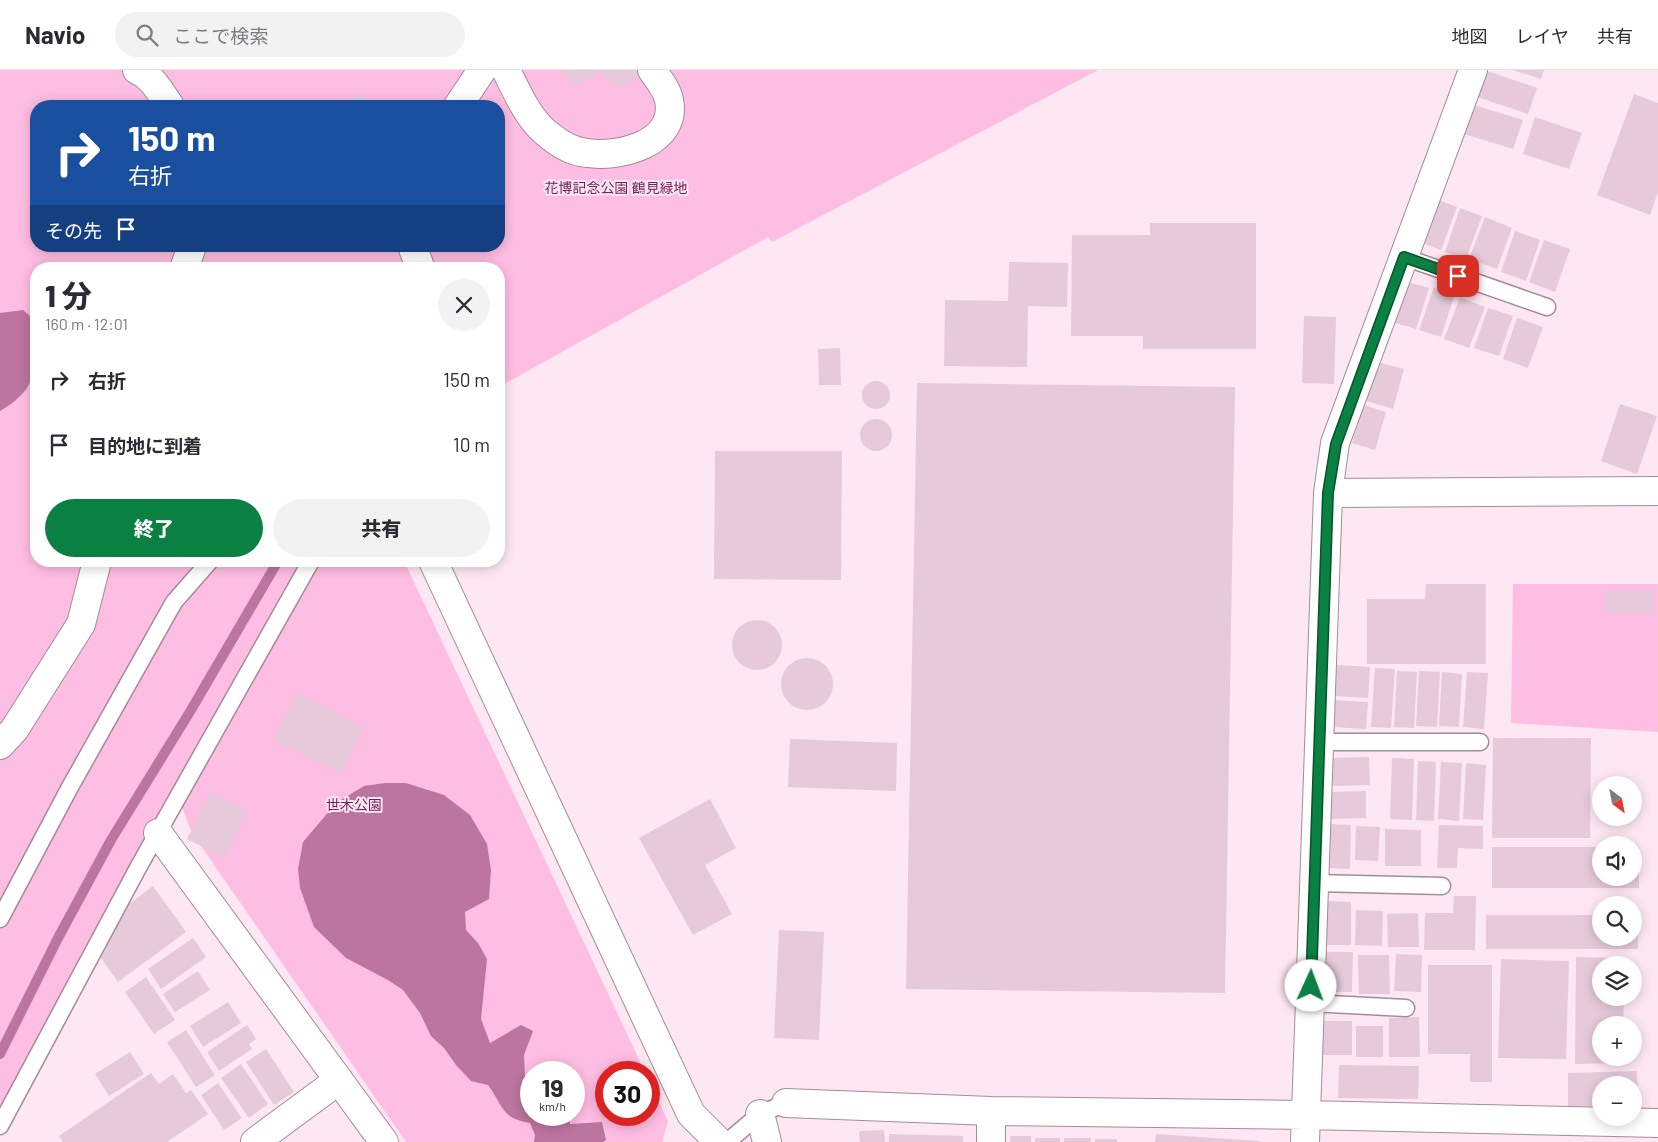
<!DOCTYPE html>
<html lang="ja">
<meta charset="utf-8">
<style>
:root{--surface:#fff;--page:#f2f2f3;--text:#2b2b33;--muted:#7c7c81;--line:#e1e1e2;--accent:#0b8043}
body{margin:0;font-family:Barlow,"Noto Sans JP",sans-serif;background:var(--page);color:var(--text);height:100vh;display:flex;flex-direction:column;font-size:19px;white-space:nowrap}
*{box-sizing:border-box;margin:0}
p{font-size:16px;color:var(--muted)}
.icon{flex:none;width:28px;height:28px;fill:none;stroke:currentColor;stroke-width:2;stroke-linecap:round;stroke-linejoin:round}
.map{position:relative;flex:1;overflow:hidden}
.details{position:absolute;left:30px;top:192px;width:475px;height:305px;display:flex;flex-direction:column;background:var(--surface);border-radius:20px;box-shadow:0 2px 12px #0003}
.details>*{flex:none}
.guide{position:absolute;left:30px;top:30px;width:475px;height:152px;border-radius:20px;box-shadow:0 2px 12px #0003;background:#1a4fa0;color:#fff;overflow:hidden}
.needle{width:32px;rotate:148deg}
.buttons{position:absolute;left:1592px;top:706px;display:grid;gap:10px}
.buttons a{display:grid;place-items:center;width:50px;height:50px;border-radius:50%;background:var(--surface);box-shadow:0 2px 12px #0003;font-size:25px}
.speed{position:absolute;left:520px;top:991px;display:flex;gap:10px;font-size:25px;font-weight:700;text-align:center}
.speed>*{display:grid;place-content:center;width:65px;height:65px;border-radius:50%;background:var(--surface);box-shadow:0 2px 12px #0003;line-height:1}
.speed small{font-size:12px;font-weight:400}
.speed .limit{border:8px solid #d22;background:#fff;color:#111}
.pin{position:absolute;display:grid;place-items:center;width:42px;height:42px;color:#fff;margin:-21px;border-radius:10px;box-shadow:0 2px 8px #0006}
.me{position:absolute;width:55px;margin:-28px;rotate:2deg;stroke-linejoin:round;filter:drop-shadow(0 0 4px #0008)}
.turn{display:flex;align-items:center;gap:18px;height:105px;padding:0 15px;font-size:22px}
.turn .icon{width:65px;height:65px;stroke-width:2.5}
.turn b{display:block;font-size:35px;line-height:42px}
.then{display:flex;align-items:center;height:48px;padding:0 15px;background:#0003;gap:10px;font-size:19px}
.round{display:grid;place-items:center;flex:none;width:52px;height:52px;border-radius:26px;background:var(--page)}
.head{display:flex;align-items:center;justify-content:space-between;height:85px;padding:0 15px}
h1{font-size:30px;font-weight:800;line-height:38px}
.action{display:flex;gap:10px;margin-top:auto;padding:10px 15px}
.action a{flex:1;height:58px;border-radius:30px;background:var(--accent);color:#fff;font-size:20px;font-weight:800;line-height:58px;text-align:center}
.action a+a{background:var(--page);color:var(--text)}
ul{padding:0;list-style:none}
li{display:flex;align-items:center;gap:15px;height:65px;padding:0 15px}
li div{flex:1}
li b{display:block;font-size:19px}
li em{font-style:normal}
header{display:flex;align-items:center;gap:30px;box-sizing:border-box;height:70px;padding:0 25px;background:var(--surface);border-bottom:1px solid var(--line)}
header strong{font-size:24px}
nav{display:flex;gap:28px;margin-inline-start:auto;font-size:18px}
.search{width:350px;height:45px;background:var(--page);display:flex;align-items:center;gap:12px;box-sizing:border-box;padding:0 18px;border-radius:28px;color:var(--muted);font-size:19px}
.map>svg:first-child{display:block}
.green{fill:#febde2;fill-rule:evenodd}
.water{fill:#bc759f}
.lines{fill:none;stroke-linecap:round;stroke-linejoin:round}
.stream{stroke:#bc759f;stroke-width:10}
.building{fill:#e6cad9}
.lane-casing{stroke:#a48b98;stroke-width:19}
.street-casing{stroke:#a48b98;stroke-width:30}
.lane{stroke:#fff;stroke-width:16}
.street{stroke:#fff;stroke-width:28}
.route-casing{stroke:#07532c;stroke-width:12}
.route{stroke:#0b8043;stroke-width:9}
.labels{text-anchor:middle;stroke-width:4;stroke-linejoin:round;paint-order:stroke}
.park-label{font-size:14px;fill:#731e56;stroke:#fde7f3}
</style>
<header>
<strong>Navio</strong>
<div class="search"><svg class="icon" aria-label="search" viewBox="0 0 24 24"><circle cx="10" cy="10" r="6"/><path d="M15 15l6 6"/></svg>ここで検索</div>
<nav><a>地図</a><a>レイヤ</a><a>共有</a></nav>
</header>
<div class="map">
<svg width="1658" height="1072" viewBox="0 0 1658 1072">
<rect width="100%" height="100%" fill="#fde7f3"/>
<path class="green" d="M0,0H1098L772,172L768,167L499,317V199H36V491H306L0,1041ZM36,36H499V176H36Z
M319,491H404L645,1002H606V1045H649V1011L668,1051L662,1072H406L192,763L182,737L255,603ZM531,1002H574V1045H531Z
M1513,514H1658V662L1511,653Z"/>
<path class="water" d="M23,240L36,251C36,293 42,317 0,341V243Z
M385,713H406L444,725L470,745L487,774L491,800L489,829L465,842L466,860L478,873L487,889L481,949L490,973L521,955L533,961L524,985L525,1006L531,1010V1045H570V1054L602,1052L606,1070L603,1072H534L535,1065L530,1053C501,1048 504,1037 488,1015L471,1011L456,995L444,978L431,966L420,943L403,920L388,910L346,888L314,857L300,818L298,799L303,772L336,733L364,716Z"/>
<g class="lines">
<path class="stream" d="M0,984L58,868L111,770L191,640L278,491"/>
</g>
<path class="building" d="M563,0H639L636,9L623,16L608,12L603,1L572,17Z
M1484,0L1537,18L1528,44L1474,26Z
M1513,0H1544L1541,9Z
M362,23L367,36H330Z
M1634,24L1658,33V122L1650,145L1597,125Z
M1474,35L1523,50L1513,79L1464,64Z
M1535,47L1582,63L1569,99L1523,84Z
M1433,128L1457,137L1441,180L1417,171Z
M1460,138L1482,146L1466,189L1445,182Z
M1485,147L1512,158L1497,199L1469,189Z
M1150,153H1256V279H1143V266H1071L1072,165H1150Z
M1515,161L1540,170L1526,211L1501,202Z
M1544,170L1570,179L1555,222L1529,212Z
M1009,192L1068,193L1067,237L1028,236L1027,297L944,296L945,230L1008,231Z
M1405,211L1429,218L1416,259L1392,252Z
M1434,217L1455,224L1441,267L1419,260Z
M1460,227L1485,237L1469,278L1444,269Z
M1488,238L1513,246L1499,286L1474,278Z
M1304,246L1336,247L1334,314L1302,313Z
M1517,248L1543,257L1528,298L1503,289Z
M840,278L841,315H819L818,279Z
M1377,292L1404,299L1393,339L1366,331Z
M862 325a14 14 0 1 1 28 0a14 14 0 1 1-28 0Z
M917,313L1235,317L1225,923L906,919Z
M1620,334L1657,346L1637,404L1601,391Z
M1364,335L1386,342L1375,380L1352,373Z
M860 365a16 16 0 1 1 32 0a16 16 0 1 1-32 0Z
M715,381H842L841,510L714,509Z
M1426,514H1486V594H1367V529H1425Z
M1607,520H1654V543H1606Z
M732 575a25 25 0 1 1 50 0a25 25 0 1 1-50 0Z
M781 614a26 26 0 1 1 52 0a26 26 0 1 1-52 0Z
M1336,595L1370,597L1368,628L1335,626Z
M1375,598L1395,599L1391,658L1371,657Z
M1397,601L1417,602L1414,658L1394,657Z
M1419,601L1440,602L1437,657L1416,656Z
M1442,602L1462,604L1459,657L1439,656Z
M1467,602L1488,603L1484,659L1463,657Z
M297,623L364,658L340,703L273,670Z
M1335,630L1368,632L1366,659L1333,657Z
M1493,668H1591L1590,768H1492Z
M790,669L897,673L896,721L788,717Z
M1369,687L1370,715L1330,716L1329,688Z
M1392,688L1414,689L1412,750L1390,749Z
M1418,691L1436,692L1434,751L1416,750Z
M1441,692L1462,693L1459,751L1438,749Z
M1466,693L1486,695L1483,750L1463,749Z
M1366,721V748L1329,749V722Z
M210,722L248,741L224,788L187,769Z
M710,729L736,778L705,795L732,844L693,865L639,768Z
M1330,754L1351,755L1350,799L1329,798Z
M1439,755L1483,756V779L1458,778L1457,798H1437Z
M1356,756L1380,757L1378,791L1355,790Z
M1385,759L1421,760V796H1385Z
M1492,777H1601V808H1634V777H1639V818H1492Z
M153,816L186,862L118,912L101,888L125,837Z
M1454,826H1476L1475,880H1424L1425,843H1453Z
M1327,831L1351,832V875H1327Z
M1356,840L1383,841L1382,876L1355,875Z
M1418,843L1419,877H1388L1387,844Z
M1486,845H1601V868H1634V845H1638V879H1486Z
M779,860L824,862L819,970L774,968Z
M193,868L206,887L161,919L148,899Z
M1326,882H1353L1352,922H1325Z
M1396,884L1422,885L1421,922L1394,921Z
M1358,885H1389L1390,924H1359Z
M1576,887L1624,888V895H1601V928H1624L1623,955H1601V988H1623V993L1575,994Z
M1501,889L1569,891L1566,989L1498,988Z
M1428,895H1492V1012H1470V984H1428Z
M198,901L210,920L175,942L163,924Z
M146,907L175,950L154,964L125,922Z
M228,932L241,953L203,977L190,956Z
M1419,947L1420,987H1389V948Z
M1322,951H1352V985H1322Z
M247,955L256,969L249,974L252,979L219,1001L207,982Z
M1356,956H1383V987H1356Z
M186,960L215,1005L196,1017L167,972Z
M266,979L294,1022L274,1035L246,992Z
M130,982L144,1004L109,1026L95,1004Z
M241,994L268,1034L249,1048L221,1008Z
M1339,995L1419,996L1418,1029L1338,1028Z
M1637,1001L1638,1035H1634V1015H1601V1036H1568V1003Z
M151,1003L159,1014L173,1004L186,1023L191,1020L208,1044L167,1072H63L59,1066Z
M218,1013L242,1048L224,1060L201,1025Z
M884,1060L885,1072H860L859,1061Z
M889,1064L963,1066V1072H889Z
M1156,1064L1259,1071V1072H1155Z
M1010,1066H1031V1072H1010Z
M1035,1068H1060V1072H1035Z
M1064,1068H1091V1072H1064Z
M1095,1069H1117V1072H1095Z"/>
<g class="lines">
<g class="lane-casing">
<path id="lane" d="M1404,187L1547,237
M1319,672H1480
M1314,813L1442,816
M0,849L70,717L174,532L210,491
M1310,933L1406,938
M0,1056L139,796L311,491
M727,1072L760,1044L786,1033"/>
</g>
<g class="street-casing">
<path id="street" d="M137,0C153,7 160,22 170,36
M506,0C517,22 529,51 550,66C560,74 574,82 587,83C620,88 678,73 669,30C667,19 658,9 652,0
M458,36L482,0
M412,176L421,199
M184,199L192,176
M1328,423L1658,421
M433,491L691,1044L719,1072
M0,675L14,660L81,554L97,491
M158,763L384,1072
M786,1033L991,1041L1306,1045L1658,1053
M991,1041V1072
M760,1044L767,1072
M255,1072L339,1010
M1305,1072L1328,423L1335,373L1473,0"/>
</g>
<use href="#lane" class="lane"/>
<use href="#street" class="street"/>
</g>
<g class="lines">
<g class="route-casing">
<path id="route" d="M1311,916L1328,423L1336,374L1404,187L1458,206"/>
</g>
<use href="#route" class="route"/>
</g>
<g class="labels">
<g class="park-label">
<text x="616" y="123">花博記念公園 鶴見緑地</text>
<text x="354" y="740">世木公園</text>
</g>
</g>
</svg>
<div class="buttons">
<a><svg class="needle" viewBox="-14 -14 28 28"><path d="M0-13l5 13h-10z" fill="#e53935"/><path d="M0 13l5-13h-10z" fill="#7c7c81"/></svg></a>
<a><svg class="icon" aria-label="sound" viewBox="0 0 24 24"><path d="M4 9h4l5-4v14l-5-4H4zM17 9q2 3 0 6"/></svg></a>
<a><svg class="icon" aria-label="search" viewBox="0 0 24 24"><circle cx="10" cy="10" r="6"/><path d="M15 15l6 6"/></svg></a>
<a><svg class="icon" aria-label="layers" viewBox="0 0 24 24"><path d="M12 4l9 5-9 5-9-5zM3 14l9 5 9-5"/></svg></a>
<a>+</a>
<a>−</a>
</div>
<div class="speed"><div>19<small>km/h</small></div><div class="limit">30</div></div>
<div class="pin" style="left:1458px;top:206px;background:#d93025"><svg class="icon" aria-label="arrive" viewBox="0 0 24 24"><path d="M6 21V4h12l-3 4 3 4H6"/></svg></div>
<svg class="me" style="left:1311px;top:916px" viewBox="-20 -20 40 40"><circle r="19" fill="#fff"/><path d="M0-13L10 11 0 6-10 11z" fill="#0b8043"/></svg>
<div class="guide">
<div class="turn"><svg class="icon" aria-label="right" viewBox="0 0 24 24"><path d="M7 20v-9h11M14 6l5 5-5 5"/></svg><div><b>150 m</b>右折</div></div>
<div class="then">その先<svg class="icon" aria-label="arrive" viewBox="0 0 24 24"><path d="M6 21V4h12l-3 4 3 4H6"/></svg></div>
</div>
<section class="details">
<div class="head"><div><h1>1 分</h1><p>160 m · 12:01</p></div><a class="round"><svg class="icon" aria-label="close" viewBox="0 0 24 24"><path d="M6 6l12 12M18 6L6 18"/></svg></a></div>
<ul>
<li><svg class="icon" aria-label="right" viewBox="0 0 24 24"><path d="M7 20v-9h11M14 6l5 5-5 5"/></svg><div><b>右折</b></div><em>150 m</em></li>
<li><svg class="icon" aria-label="arrive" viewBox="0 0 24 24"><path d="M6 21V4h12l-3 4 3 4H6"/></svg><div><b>目的地に到着</b></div><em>10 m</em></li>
</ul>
<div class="action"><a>終了</a><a>共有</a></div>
</section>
</div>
